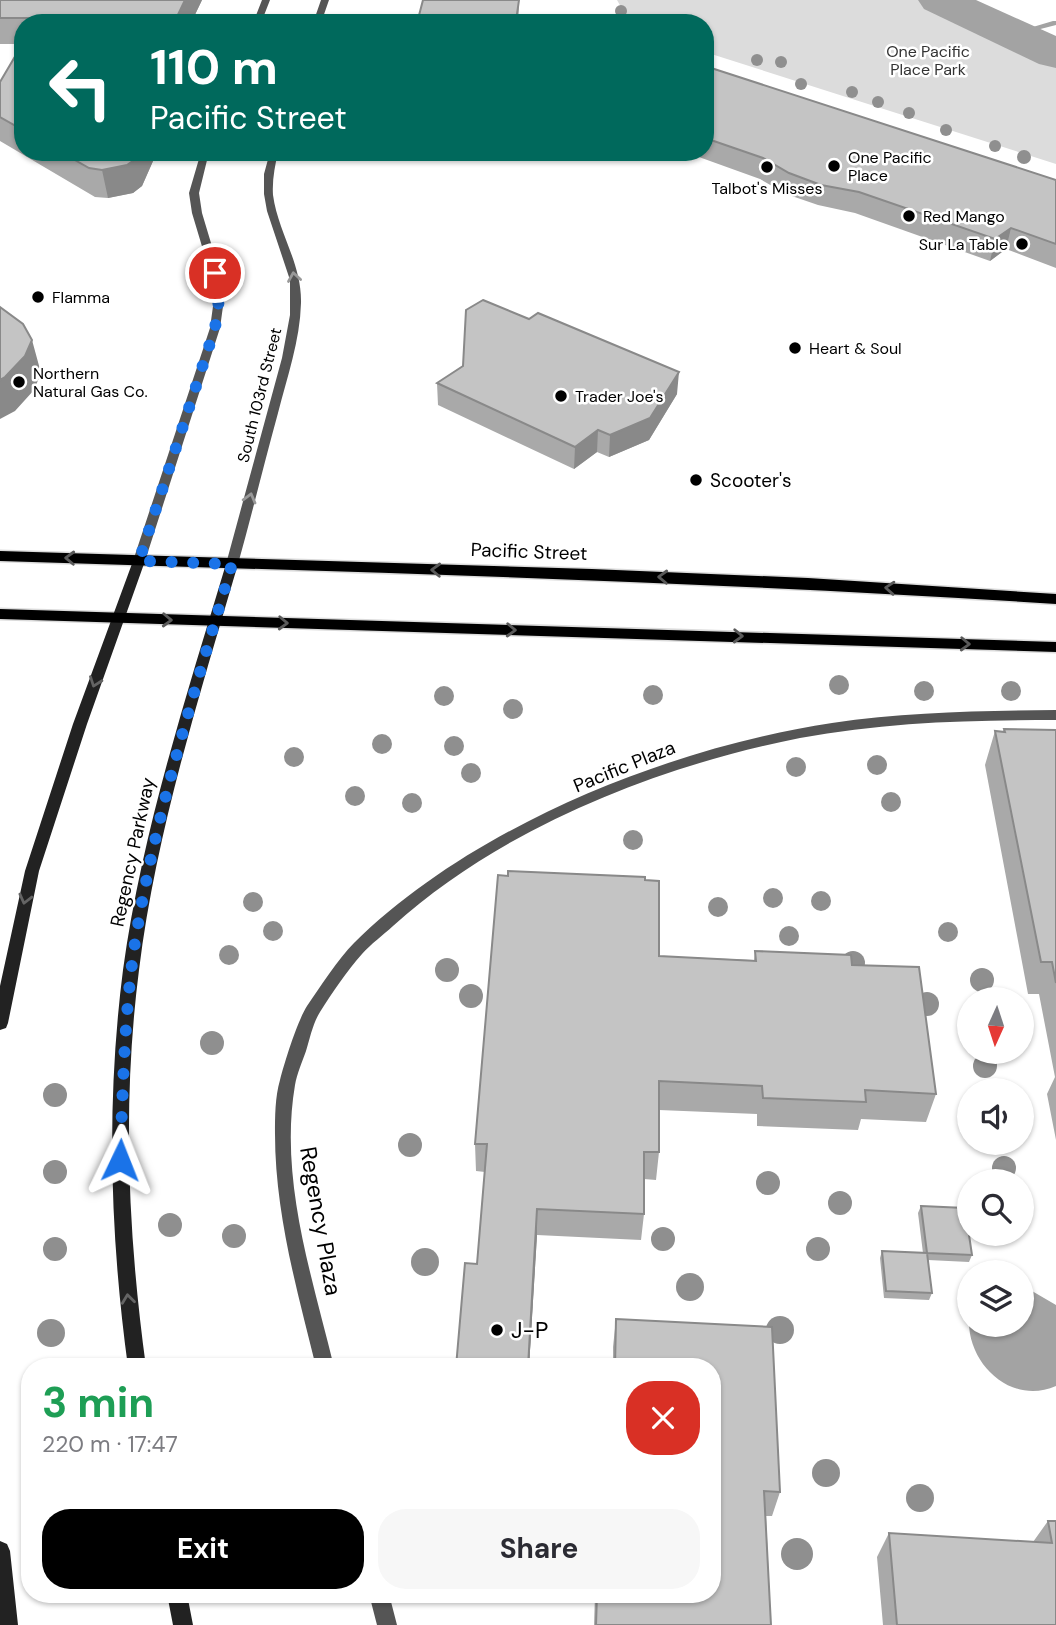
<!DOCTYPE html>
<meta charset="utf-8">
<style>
:root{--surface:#fff;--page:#f7f7f7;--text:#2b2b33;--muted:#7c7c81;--accent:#000}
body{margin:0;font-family:"DM Sans",sans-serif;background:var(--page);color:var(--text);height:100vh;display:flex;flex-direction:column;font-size:26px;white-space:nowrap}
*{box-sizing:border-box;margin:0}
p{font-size:23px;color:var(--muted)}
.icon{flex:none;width:38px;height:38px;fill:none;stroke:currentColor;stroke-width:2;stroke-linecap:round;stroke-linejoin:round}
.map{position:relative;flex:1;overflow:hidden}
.panel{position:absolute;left:21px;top:1358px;width:700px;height:245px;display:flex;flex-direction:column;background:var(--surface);border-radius:28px;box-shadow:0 2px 5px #0004}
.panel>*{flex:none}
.top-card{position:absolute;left:14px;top:14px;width:700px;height:147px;border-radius:28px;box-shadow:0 2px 5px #0004;background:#00695c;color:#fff;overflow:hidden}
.needle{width:46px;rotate:183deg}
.fabs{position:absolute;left:957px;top:987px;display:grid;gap:14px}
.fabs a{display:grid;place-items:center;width:77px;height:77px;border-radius:50%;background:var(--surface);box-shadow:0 2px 5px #0004;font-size:35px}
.pin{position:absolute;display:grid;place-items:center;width:60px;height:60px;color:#fff;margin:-30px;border:4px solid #fff;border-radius:50%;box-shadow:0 2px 7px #0007}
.me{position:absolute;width:77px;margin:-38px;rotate:2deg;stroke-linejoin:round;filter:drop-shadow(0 0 5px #0008)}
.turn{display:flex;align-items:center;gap:24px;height:147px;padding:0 21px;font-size:32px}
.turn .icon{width:91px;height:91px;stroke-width:2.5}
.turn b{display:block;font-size:49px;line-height:60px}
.round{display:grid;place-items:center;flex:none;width:74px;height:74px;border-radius:28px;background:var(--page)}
.headline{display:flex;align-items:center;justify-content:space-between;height:119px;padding:0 21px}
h1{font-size:42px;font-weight:700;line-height:52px;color:#1e9e55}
.primary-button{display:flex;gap:14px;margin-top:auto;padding:14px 21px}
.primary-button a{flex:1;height:80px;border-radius:28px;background:var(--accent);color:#fff;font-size:28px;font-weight:700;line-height:80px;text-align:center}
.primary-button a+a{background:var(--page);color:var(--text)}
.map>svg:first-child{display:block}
.green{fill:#dcdcdc}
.water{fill:#a3a3a3}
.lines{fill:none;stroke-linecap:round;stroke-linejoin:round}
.stream{fill:#a3a3a3;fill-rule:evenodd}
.river{fill:#a3a3a3;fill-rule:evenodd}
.primary-casing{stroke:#dbdbdb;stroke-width:3}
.street{fill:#555;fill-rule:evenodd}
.secondary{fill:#222;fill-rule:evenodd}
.primary{fill:#000;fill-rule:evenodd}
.tree{fill:#8f8f8f}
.wall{fill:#a9a9a9}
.shaded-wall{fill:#898989}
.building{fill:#c4c4c4;stroke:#898989;stroke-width:2}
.oneway{stroke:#999}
.oneway2{stroke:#595959}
.oneway3{stroke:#646464}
.route{stroke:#1a73e8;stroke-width:12;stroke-dasharray:0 21.6}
.poi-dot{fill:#000;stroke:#fff;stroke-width:2.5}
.labels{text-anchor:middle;stroke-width:5;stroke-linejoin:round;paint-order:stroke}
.far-park-label{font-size:16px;fill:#333;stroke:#fff}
.far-poi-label{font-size:16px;fill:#000;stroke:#fff;text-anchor:start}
.far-street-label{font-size:16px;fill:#000;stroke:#fff}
.poi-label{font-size:19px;fill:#000;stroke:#fff;text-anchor:start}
.street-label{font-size:19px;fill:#000;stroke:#fff}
.near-street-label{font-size:23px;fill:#000;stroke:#fff}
.near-poi-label{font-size:23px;fill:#000;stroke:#fff;text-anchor:start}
</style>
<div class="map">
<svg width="1056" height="1625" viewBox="0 0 1056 1625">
<rect width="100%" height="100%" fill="#fff"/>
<path class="green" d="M617,0H940L1056,54V164L705,52V23H630Z"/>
<path class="water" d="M1022,1288L1032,1291L1056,1305V1386C1011,1406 967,1363 969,1319L970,1325H1022Z"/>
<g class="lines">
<path class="stream" d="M1053,21H1056V25L1013,36L1009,34Z"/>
<path class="river" d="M918,0H976L1056,36V68L1039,64L924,9Z"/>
<g class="primary-casing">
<path id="primary" d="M0,551L592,569L808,578L1056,594V604C704,581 352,572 0,561Z
M0,609L1056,642V652L0,619Z"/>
</g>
<path class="street" d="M262,0H270L261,23H253Z
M321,0H329L321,23H313Z
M201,152H209L199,193L202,213L220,273L224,299L220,328L145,561L139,565L133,561L210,328L214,299L210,273L192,213L189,193Z
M270,152H278C275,166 272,180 273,195C278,232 302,264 301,303C300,341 287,377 278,413C264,464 252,514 238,564L232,568L226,564L282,358L290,315V280L267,211L264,194V174Z
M1056,710V720C970,720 885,722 800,738C658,766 501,828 393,926C383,935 371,944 362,954C347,971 332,993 320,1012C313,1023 310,1038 306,1051C302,1062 297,1074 295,1085C279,1179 312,1276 334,1367H316C297,1290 275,1213 275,1134C275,1117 275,1097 280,1080C285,1061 297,1022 307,1006C320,987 338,959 354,943C473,826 668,748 832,723C906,712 981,711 1056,710Z
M369,1594H389L397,1625H377Z"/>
<path class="secondary" d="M139,557L145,561L87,724L39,871L8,1023L6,1028L0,1030V986L25,871L73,724L133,561Z
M232,560L238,564C199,697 156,832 139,970C122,1103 128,1235 146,1367H128C110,1235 106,1103 123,970C142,832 186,697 226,564Z
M0,1541L7,1544L10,1551L18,1625H0Z
M167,1594H187L193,1625H173Z"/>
<use href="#primary" class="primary"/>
</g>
<g class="tree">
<circle cx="621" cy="11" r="6"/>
<circle cx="757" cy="60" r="6"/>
<circle cx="781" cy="62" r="6"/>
<circle cx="801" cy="84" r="6"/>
<circle cx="852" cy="92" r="6"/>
<circle cx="878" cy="102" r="6"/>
<circle cx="909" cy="113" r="6"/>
<circle cx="946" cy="130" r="6"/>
<circle cx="995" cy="146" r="6"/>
<circle cx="1024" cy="157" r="7"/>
<circle cx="839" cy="685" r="10"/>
<circle cx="924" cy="691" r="10"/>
<circle cx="1011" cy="691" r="10"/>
<circle cx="653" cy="695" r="10"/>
<circle cx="444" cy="696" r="10"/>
<circle cx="513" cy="709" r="10"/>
<circle cx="382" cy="744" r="10"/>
<circle cx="454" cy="746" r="10"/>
<circle cx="294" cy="757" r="10"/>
<circle cx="877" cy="765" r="10"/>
<circle cx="796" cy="767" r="10"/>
<circle cx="471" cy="773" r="10"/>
<circle cx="355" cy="796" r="10"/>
<circle cx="891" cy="802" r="10"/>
<circle cx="412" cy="803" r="10"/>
<circle cx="633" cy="840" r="10"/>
<circle cx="773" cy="898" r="10"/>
<circle cx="821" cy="901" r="10"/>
<circle cx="253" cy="902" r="10"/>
<circle cx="718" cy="907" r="10"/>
<circle cx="273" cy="931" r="10"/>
<circle cx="948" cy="932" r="10"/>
<circle cx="789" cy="936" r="10"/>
<circle cx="229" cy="955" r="10"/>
<circle cx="853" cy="963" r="12"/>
<circle cx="447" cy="970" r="12"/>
<circle cx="982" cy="980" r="12"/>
<circle cx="471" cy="996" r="12"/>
<circle cx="927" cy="1004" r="12"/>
<circle cx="212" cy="1043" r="12"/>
<circle cx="985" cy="1066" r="12"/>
<circle cx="55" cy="1095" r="12"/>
<circle cx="410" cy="1145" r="12"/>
<circle cx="1004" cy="1168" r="12"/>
<circle cx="55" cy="1172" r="12"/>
<circle cx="768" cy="1183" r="12"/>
<circle cx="840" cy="1203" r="12"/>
<circle cx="170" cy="1225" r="12"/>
<circle cx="234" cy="1236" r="12"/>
<circle cx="663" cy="1239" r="12"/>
<circle cx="55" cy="1249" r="12"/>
<circle cx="818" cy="1249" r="12"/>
<circle cx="425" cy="1262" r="14"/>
<circle cx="690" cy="1287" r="14"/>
<circle cx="780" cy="1330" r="14"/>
<circle cx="51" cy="1333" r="14"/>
<circle cx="826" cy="1473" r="14"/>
<circle cx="920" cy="1498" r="14"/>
<circle cx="797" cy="1554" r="16"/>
</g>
<path class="wall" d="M0,0H202L191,23H23V152H157L142,186L133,193L108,198L95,197L0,141V82L22,44H0Z
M705,66L1056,180V268L1006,249L990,261L855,213L818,205L786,194L760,179L685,152H705Z
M437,383L677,394L649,440L609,457L597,452L574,469L438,405Z
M1004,729L1056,730V1140L1047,1094L1055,1077L1039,994H1028L985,765L995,731L1003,732Z
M645,880L659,956L754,960L755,951L852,965L936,1094L926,1122L861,1119L858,1130L757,1126V1114L659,1110V1152L656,1180L644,1179V1214L641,1240L537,1235L529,1367H456L477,1264L485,1172L476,1171L475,1144Z
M921,1206L972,1255L969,1262L928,1260L932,1293L929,1300L884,1298L880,1258L882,1251L923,1253L918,1213Z
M616,1319L772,1327L780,1492L772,1516H766L771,1625H594L595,1594H712V1367H613V1347Z
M1048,1521H1056V1625H883L877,1557L889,1533L1033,1542Z"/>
<path class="shaded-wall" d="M185,0H202L191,23H174Z
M519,0L518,23H516Z
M139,152H157L142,186L133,193L108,198L102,170Z
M1011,228L1006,249L990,261L995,239Z
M32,340L41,373L34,390L15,411L0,419V380Z
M679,372L677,394L649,440L609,457L610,435Z
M598,430L597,452L574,469L575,447Z
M537,1209V1235L529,1367H528Z"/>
<path class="building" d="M0,0H185L174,23H35L37,18H0Z
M423,0H519L516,21L563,22V23H417Z
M23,43V130L0,117V82Z
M705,66L1056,180V244L1011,228L995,239L859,192L821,185L789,173L763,158L705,138Z
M61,152H139L137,158L127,165L102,170L89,168Z
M483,300L529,319L538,313L679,372L650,418L610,435L598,430L575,447L437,383L463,366L466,310Z
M0,307L23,324L32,340L25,356L5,377L0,380Z
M1004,729L1056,730V983L1052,962H1041L995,731L1005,732Z
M508,871L645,877V880L659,881V956L756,961L755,951L851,955L852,965L919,967L936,1094L865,1090L866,1102L763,1098L762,1086L659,1081V1152H644V1214L537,1209L528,1367H456L465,1263L477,1264L487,1144H475L498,875L508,876Z
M921,1206L965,1208L972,1255L927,1253Z
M882,1251L927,1253L932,1293L886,1291Z
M616,1319L772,1327L780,1492L764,1491L771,1625H596L597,1594H712V1367H615Z
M1048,1521H1056V1625H897L889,1533L1052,1543Z"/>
<defs><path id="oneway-chevron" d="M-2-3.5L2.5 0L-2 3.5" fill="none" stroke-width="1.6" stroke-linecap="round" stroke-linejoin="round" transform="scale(1.75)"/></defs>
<g class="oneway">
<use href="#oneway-chevron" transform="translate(294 277) rotate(-99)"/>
<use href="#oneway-chevron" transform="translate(250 498) rotate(-75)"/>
</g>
<g class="oneway2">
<use href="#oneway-chevron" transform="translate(70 558) rotate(-178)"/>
<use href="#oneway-chevron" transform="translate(436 570) rotate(-178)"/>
<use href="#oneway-chevron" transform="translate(663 577) rotate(-178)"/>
<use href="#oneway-chevron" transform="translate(890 588) rotate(-176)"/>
<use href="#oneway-chevron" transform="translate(167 620) rotate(2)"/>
<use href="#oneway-chevron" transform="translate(283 623) rotate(2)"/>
<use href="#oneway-chevron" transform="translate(511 630) rotate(2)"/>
<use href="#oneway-chevron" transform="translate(738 636) rotate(2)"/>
<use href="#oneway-chevron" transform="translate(965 644) rotate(2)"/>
</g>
<g class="oneway3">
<use href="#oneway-chevron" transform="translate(95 682) rotate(110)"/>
<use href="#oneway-chevron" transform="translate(25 899) rotate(104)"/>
<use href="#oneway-chevron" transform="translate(128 1299) rotate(-97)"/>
</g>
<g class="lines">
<path class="route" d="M120,1160C123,1090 124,1019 134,949C154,818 195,691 232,564L139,561L215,328L219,299L215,273"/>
</g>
<g class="poi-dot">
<circle cx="834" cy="166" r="7"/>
<circle cx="767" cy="167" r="7"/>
<circle cx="909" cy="216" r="7"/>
<circle cx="1022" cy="244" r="7"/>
<circle cx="38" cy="297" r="7"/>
<circle cx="795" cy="348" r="7"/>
<circle cx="19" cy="382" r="7"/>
<circle cx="561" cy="396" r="7"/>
<circle cx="696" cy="480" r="7"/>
<circle cx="497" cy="1330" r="7"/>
</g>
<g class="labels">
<g class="far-park-label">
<text x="928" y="57">One Pacific<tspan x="928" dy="18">Place Park</tspan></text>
</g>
<g class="far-poi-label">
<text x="848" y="163">One Pacific<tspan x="848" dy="18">Place</tspan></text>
<text x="767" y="194" text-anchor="middle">Talbot's Misses</text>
<text x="923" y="222">Red Mango</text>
<text x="1008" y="250" text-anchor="end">Sur La Table</text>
<text x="52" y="303">Flamma</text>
<text x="809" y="354">Heart &amp; Soul</text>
<text x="33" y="379">Northern<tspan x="33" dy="18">Natural Gas Co.</tspan></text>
<text x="575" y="402">Trader Joe's</text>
</g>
<g class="far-street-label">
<text transform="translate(259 395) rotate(-76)" y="6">South 103rd Street</text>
</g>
<g class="poi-label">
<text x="710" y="487">Scooter's</text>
</g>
<g class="street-label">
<text transform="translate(529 551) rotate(2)" y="7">Pacific Street</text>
<text transform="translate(624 766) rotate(-22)" y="7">Pacific Plaza</text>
<text transform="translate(132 852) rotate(-78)" y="7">Regency Parkway</text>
</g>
<g class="near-street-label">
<text transform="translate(321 1221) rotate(80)" y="8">Regency Plaza</text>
</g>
<g class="near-poi-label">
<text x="511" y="1338">J-P</text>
</g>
</g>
</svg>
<div class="fabs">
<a><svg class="needle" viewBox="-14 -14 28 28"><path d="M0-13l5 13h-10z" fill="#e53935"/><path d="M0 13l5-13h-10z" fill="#7c7c81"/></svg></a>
<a><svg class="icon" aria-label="sound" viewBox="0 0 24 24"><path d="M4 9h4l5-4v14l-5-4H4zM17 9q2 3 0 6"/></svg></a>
<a><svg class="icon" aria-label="search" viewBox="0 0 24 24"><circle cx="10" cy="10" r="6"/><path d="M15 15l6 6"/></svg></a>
<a><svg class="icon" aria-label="layers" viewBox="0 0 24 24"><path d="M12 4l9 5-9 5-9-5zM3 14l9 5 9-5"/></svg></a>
</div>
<div class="pin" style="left:215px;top:273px;background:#d93025"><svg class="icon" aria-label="arrive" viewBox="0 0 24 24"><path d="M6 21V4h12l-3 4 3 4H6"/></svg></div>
<svg class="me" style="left:120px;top:1160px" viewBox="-20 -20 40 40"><path d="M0-17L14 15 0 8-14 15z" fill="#1a73e8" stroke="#fff" stroke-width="4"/></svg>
<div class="top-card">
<div class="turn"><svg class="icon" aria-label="left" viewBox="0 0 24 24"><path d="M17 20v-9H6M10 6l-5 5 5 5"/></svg><div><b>110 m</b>Pacific Street</div></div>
</div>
<section class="panel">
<div class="headline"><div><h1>3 min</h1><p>220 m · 17:47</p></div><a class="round" style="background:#d93025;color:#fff"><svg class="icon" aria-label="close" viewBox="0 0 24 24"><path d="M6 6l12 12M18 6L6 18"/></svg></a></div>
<div class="primary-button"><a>Exit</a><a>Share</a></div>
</section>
</div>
